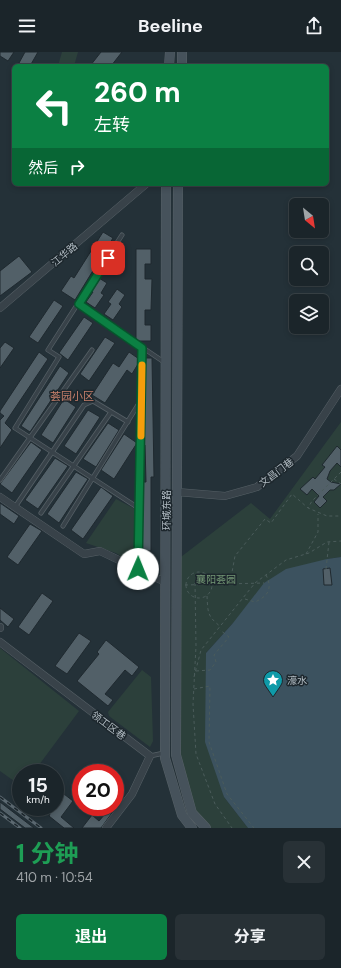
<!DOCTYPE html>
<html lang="zh">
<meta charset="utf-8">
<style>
:root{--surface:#1b252a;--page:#283136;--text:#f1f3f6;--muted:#a0a5a8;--line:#394247;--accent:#0b8043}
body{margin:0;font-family:"DM Sans","Noto Sans SC",sans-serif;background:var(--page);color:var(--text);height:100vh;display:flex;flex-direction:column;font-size:15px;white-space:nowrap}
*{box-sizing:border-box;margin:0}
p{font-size:13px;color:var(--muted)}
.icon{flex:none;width:22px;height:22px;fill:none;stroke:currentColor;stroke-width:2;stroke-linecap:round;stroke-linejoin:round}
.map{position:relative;height:776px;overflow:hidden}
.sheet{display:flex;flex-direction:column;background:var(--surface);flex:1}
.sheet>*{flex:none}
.top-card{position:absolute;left:12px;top:12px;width:317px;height:122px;border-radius:6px;box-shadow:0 2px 6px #0003,0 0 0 1px var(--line);background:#0b8043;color:#fff;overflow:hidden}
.needle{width:26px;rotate:150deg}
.fabs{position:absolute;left:289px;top:146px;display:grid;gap:8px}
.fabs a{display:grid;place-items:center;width:40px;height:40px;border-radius:6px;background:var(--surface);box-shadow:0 2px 6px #0003,0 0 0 1px var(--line);font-size:20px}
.speed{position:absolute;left:12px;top:712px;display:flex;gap:8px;font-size:20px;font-weight:700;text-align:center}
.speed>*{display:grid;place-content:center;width:52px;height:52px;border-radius:50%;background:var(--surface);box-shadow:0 2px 6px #0003,0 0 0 1px var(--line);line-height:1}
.speed small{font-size:10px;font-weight:400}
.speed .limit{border:6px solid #d22;background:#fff;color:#111}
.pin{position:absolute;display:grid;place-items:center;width:34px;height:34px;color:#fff;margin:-17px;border-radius:8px;box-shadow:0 2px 6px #0006}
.me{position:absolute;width:44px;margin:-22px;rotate:1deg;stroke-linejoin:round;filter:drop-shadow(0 0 3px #0008)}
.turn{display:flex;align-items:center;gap:14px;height:84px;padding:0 16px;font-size:18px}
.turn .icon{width:52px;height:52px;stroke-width:2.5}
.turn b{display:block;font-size:28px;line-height:34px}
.then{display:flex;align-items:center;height:38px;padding:0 16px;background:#0003;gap:8px;font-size:15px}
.round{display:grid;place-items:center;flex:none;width:42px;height:42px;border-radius:6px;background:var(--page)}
.head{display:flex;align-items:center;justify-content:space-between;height:68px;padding:0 16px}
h1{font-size:24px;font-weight:700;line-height:30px;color:#1e9e55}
.cta{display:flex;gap:8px;margin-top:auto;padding:8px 16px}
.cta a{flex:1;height:46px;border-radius:6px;background:var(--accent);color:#fff;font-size:16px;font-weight:700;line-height:46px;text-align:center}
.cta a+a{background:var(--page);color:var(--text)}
header{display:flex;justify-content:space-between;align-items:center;height:52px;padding:0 16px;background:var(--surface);font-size:18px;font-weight:700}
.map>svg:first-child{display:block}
.green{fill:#2c403b}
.water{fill:#3c525f}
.building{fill:#526068;stroke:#1f292f}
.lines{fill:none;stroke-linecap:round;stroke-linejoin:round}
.lane-casing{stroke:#566066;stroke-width:5}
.street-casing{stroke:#566066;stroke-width:8}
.secondary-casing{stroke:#566066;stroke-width:10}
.path{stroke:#4b5c5b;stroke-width:1;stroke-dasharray:3 3;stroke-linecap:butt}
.lane{stroke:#384249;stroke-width:3.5}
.street{stroke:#384249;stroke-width:7}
.secondary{stroke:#46525b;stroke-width:9}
.rail-casing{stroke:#5c6971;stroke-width:3}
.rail{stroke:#1d272d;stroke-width:1.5;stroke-dasharray:4.5;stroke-linecap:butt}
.route-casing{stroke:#07532c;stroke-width:10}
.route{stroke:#0b8043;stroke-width:7}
.slow{stroke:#f59e0b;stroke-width:7}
.labels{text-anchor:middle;stroke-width:3;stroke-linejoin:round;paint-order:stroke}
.street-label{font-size:10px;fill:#b3bdc4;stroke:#1d272d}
.park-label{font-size:10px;fill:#749875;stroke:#1d272d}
.poi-label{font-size:10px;fill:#b3bdc4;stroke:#1d272d;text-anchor:start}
.neighbourhood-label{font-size:11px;fill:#c8806b;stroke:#1d272d}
</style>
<header><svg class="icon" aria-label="menu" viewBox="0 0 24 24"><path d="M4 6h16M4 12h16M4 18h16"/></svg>Beeline<svg class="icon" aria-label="share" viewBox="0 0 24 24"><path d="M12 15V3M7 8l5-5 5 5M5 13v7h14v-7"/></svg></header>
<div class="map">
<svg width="341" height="776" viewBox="0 0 341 776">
<rect width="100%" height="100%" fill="#243138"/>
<path class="green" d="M62,0H78L74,14H58Z
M341,370V505L327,507L233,571L206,601L224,745L248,776H206L192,761L176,703L177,508L251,451L270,467Z
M116,447L135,457L133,512L116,501L86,491Z
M0,596L79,659L33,721H21V734L0,719Z
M142,618L151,625L153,689L150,695L109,664L108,660Z"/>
<path class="water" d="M341,505V776H248L224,745L205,690L206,601L233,571L264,531L286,517L327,507Z"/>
<path class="building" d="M0,0H14L8,9L0,4Z
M25,0H38L30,14H23L19,11Z
M101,0H122L111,14H90Z
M103,180L113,186L75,248L61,239L71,224L74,226Z
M136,197H151V212H145V227H152L151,258H145V273H151V289H139L136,287Z
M19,204L32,220L0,244V219Z
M99,226L107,231L101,241L104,243L95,256L86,250L93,240L90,238Z
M117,237L125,243L119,252L122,255L113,268L104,262L111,252L108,250Z
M54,248L63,254L38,291L29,285Z
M84,265L93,271L68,308L59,301Z
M105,285L115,291L89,329L80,322Z
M5,290L14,296L0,316V296Z
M39,300L48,307L5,371L12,378L0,396V368L4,364L0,361V359Z
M129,300L139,307L138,312L132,322L127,318L105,351L92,343L113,311L119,315Z
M145,306H152L154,425H151V499H142L143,430H146L145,393H144Z
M60,314L69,321L30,380L21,374Z
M64,347L76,355L53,391L41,383Z
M88,358L100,365L76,402L64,394Z
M108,371L119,378L96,415L83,407Z
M124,382L137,391L114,427L101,418Z
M31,390L42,398L12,441L0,432Z
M337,394L341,398V415L337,411L330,419L327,427L331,430L341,432L334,438H330L323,445L327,449L320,456L314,450L319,444L312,437L307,443L300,437L313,425L315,427L325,415L322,413Z
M55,406L68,414L38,457L25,448Z
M76,420L88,427L59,471L47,462Z
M101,435L113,444L83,487L71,478Z
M0,451L19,464L14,472L0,462Z
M30,472L42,479L18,513L7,505Z
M330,516L332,533H324L323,517Z
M42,541L53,549L29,583L18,575Z
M0,556L14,567L8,575L0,568Z
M79,581L91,589L67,622L55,614Z
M106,588L139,615L132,624L125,618L105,642L113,648L108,654L77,629L99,602L97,600Z
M55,735L73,749L61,765L74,776H64L49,764L50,762L41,755H55Z
M119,737L125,743L101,776H82L92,763L99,769L105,762L101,758L104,755H115V742Z
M0,750L34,776H25L0,757Z"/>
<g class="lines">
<g class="lane-casing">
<path id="lane" d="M122,183L48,298L59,305L15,376L140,457
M79,253L164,310
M0,428L92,298
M15,455L84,353L93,349L128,370
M41,461L111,360
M63,474L141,348
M138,517L142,296
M150,704L164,701"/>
</g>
<g class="street-casing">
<path id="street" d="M0,256L146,132
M177,440L225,444L257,435L297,404L341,337
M0,445L84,502L100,499L165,530
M0,575V576
M0,590L150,704L132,742L106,776"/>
</g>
<g class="secondary-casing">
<path id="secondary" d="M169,14L170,0
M182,14V0
M166,132L165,706L182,763L192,776
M178,132L176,703L192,761L206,776"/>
</g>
<path class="path" d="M341,420L312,449L308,456L327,464H341
M334,427L341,432
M306,502L318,480V462
M326,517L329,490
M186 533a13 13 0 1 1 26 0a13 13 0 1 1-26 0Z
M195,531L196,594L193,652L196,702L215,752L232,776
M230,531L235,504L265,467L271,471L292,442L308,456
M185,533L264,531
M207,544C208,561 207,564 221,575
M245,547L255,550C268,544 273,537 266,523
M196,619L210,618L216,610L214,603L229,585L220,578
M194,625L201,598L255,531L286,508L309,501L327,490L341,489
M194,637L210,634L209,690L227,742L254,776"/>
<use href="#lane" class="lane"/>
<use href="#street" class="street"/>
<use href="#secondary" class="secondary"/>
<g class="rail-casing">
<path id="rail" d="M0,745L41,776
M0,761L20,776"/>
</g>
<use href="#rail" class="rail"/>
</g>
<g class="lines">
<g class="route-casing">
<path id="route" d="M108,206L79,252L142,296L138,517"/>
</g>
<use href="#route" class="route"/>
<path class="slow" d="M141,384L142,313"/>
</g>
<defs>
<g id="sight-pin" transform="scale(1)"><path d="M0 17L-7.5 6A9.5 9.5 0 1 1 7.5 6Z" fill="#0f9aa8" stroke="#1d272d"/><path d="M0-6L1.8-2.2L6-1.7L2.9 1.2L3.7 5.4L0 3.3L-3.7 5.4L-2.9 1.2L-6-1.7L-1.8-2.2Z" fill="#fff"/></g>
</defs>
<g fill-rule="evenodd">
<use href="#sight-pin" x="273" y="628"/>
</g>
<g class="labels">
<g class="street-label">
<text transform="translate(64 202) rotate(-40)" y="4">江华路</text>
<text transform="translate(276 420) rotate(-37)" y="4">文昌门巷</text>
<text transform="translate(166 458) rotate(-90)" y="4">环城东路</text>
<text transform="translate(109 673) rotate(37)" y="4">领工区巷</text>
</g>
<g class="park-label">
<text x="216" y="531">襄阳荟园</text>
</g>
<g class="poi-label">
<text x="287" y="632">濠水</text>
</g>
<g class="neighbourhood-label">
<text x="72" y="348">荟园小区</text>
</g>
</g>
</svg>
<div class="fabs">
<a><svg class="needle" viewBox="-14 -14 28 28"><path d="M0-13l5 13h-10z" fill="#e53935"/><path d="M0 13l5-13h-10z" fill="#a0a5a8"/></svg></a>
<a><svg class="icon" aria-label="search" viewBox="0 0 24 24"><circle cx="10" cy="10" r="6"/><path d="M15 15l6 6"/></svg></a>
<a><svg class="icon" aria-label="layers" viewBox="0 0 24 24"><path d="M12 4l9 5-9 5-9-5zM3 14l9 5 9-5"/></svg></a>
</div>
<div class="speed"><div>15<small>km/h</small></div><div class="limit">20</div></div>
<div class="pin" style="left:108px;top:206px;background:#d93025"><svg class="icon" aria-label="arrive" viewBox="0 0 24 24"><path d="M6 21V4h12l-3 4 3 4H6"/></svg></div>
<svg class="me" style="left:138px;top:517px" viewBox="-20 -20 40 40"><circle r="19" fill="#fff"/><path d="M0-13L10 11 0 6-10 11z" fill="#0b8043"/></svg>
<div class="top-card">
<div class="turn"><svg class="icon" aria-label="left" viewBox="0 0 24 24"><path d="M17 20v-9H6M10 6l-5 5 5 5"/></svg><div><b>260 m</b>左转</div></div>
<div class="then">然后<svg class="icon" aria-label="right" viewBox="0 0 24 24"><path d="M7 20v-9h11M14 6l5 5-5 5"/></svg></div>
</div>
</div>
<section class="sheet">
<div class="head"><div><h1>1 分钟</h1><p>410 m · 10:54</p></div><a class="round"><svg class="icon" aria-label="close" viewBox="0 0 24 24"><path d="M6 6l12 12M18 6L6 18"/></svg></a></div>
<div class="cta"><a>退出</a><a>分享</a></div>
</section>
